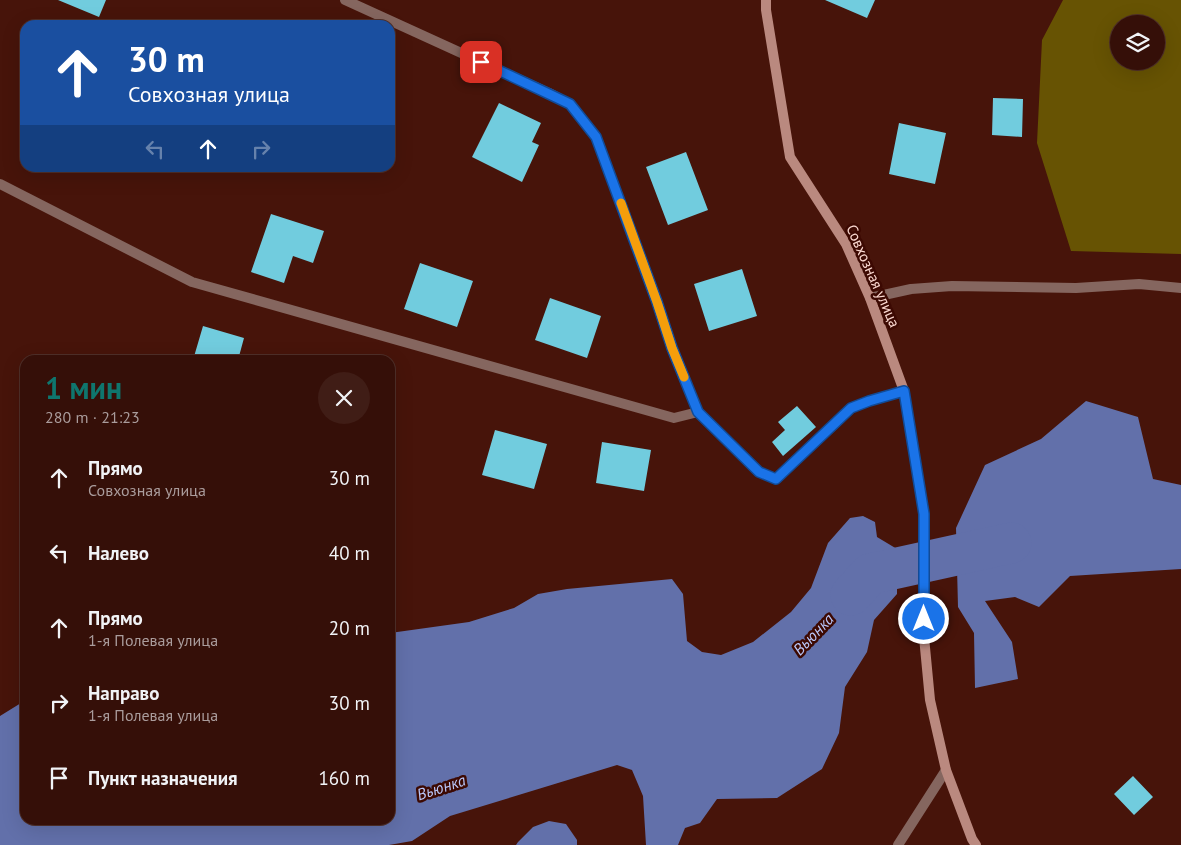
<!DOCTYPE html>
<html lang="ru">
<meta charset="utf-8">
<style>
:root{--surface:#350f08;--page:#401d16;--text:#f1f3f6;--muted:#aa9c9c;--line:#4f2f29;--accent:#0f766e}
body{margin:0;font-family:"PT Sans",sans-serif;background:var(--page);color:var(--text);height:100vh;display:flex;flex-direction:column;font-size:19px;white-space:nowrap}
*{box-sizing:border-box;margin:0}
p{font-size:16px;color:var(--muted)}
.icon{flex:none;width:28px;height:28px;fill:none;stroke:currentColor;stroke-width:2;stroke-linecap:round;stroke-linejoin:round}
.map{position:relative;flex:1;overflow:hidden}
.drawer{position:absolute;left:20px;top:355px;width:375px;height:470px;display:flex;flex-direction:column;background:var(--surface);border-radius:15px;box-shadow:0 5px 20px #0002,0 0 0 1px var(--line)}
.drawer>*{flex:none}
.banner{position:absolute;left:20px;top:20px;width:375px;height:152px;border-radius:15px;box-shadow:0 5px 20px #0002,0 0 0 1px var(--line);background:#1a4fa0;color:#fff;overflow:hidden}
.fabs{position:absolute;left:1110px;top:15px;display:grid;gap:10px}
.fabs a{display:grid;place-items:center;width:55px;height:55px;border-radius:50%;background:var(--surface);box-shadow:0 5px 20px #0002,0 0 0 1px var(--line);font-size:25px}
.pin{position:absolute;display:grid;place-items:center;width:42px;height:42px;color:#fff;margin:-21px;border-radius:10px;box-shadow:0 2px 8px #0006}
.me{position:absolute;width:55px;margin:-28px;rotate:0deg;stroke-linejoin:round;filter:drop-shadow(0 0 4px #0008)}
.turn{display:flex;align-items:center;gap:18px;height:105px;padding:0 25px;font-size:22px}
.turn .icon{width:65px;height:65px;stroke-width:2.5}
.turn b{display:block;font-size:35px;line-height:42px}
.lanes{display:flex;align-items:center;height:48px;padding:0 25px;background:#0003;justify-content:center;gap:25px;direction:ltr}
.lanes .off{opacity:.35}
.round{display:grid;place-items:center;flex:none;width:52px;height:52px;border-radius:26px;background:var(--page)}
.overview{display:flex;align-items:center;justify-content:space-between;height:85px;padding:0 25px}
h1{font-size:30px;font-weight:800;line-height:38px;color:var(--accent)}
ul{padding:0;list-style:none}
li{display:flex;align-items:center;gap:15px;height:75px;padding:0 25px}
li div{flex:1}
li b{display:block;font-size:19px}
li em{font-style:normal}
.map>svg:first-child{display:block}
.forest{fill:#675303;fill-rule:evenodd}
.water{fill:#6270aa}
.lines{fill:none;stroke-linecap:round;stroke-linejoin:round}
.river{stroke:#6270aa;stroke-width:41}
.building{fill:#71ccde}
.lane{stroke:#85665f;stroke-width:10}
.street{stroke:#85665f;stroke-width:10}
.secondary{stroke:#ba897f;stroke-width:10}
.route-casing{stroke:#114b97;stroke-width:12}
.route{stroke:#1a73e8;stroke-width:9}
.slow{stroke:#f59e0b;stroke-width:9}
.labels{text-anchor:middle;stroke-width:5;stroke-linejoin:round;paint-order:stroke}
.street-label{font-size:15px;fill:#fcdad2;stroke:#3c0902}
.water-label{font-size:16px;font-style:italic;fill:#b9c7fa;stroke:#3c0902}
</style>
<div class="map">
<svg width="1181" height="845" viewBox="0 0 1181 845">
<rect width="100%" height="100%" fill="#47140a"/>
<path class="forest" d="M1063,0H1181V254L1071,251L1037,143L1042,40ZM1119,24H1156V61H1119Z"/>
<path class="water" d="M1086,401L1138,417L1153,479L1181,485V569L1070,576L1039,607L1015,597L985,601L1012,642L1018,679L975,688L974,633L958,607L956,528L985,465L1041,439Z
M863,516L875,522L877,537L897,549V594L874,620L867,652L845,687L839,733L822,769L777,798L717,799L700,823L685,828L678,845H646L643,796L632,770L617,765L450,816L412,841L389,845H0V716L21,703L25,704V820H390V633L469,622L514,608L538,594L567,589L672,579L683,594L687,641L702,652L721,655L753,642L791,612L811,588L828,543L850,518Z
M549,821L566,824L577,840V845H516L518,842L533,827Z"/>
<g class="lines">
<path class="river" d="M851,595L870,574L1011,543"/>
</g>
<path class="building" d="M58,0H106L99,17Z
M825,0H875L867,18Z
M993,98L1023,99L1022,137L992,135Z
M499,103L541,123L532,142L539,145L522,182L472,157Z
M899,123L946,133L935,184L889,174Z
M686,152L708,210L668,225L646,167Z
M271,214L324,231L313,263L293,256L284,283L251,272Z
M420,263L473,281L457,327L404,309Z
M742,269L757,316L709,331L694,284Z
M550,298L601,316L587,358L535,340Z
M203,326L244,338L238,360H193Z
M797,406L816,427L783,456L772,442L785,430L778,422Z
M495,430L547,444L534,489L482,475Z
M602,442L651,450L644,491L596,483Z
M1133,776L1153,797L1134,815L1114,794Z"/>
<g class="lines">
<path class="lane" d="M345,0L549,93L570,104L596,137L657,302L672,348L698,412L759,472L776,479L842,417
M0,184L192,282L674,418L698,412"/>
<path class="street" d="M870,298L911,289L952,286L1076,288L1139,284L1181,288
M842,417L851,408L869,401L904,391
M898,845L946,770"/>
<path class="secondary" d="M766,0V10L790,157L846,244L870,298L904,391L924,514V637L930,700L946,770L972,839L976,845"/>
</g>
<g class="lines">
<g class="route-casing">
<path id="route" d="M481,62L549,94L570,104L596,137L657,302L672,348L698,412L759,472L776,479L851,408L869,401L904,391L924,514V619"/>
</g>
<use href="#route" class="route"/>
<path class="slow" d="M621,203L657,302L672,348L684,377"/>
</g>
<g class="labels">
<g class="street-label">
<text transform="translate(873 276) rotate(66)" y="5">Совхозная улица</text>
</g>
<g class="water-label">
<text transform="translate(813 634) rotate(-46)" y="6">Вьюнка</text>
<text transform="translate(441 787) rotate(-18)" y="6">Вьюнка</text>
</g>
</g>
</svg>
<div class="fabs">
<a><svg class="icon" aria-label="layers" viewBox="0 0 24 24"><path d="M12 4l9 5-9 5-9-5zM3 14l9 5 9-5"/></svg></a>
</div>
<div class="pin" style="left:481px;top:62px;background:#d93025"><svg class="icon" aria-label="arrive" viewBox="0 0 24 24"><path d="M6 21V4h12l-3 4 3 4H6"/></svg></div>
<svg class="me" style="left:924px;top:619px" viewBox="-20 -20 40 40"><circle r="17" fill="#1a73e8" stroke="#fff" stroke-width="3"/><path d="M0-11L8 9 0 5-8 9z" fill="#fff"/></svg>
<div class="banner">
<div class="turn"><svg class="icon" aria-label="ahead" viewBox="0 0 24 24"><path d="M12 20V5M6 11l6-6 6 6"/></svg><div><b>30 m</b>Совхозная улица</div></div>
<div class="lanes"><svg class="icon off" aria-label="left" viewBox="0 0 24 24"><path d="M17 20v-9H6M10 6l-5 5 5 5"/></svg><svg class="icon" aria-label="ahead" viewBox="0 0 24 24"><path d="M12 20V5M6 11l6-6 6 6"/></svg><svg class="icon off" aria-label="right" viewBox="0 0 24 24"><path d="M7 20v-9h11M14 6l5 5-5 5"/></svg></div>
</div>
<section class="drawer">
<div class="overview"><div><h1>1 мин</h1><p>280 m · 21:23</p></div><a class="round"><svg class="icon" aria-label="close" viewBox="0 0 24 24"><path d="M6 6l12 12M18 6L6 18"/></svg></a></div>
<ul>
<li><svg class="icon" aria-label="ahead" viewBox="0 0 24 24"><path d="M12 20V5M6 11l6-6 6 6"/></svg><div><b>Прямо</b><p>Совхозная улица</p></div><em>30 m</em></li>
<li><svg class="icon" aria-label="left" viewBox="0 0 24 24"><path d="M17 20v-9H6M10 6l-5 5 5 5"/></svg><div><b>Налево</b></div><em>40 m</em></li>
<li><svg class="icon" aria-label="ahead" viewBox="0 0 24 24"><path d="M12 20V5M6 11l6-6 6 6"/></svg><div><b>Прямо</b><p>1-я Полевая улица</p></div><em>20 m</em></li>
<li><svg class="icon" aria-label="right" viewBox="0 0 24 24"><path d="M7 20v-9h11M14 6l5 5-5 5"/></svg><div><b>Направо</b><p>1-я Полевая улица</p></div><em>30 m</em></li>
<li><svg class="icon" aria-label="arrive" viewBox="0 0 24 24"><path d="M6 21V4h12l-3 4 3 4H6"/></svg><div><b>Пункт назначения</b></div><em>160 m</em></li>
</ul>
</section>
</div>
